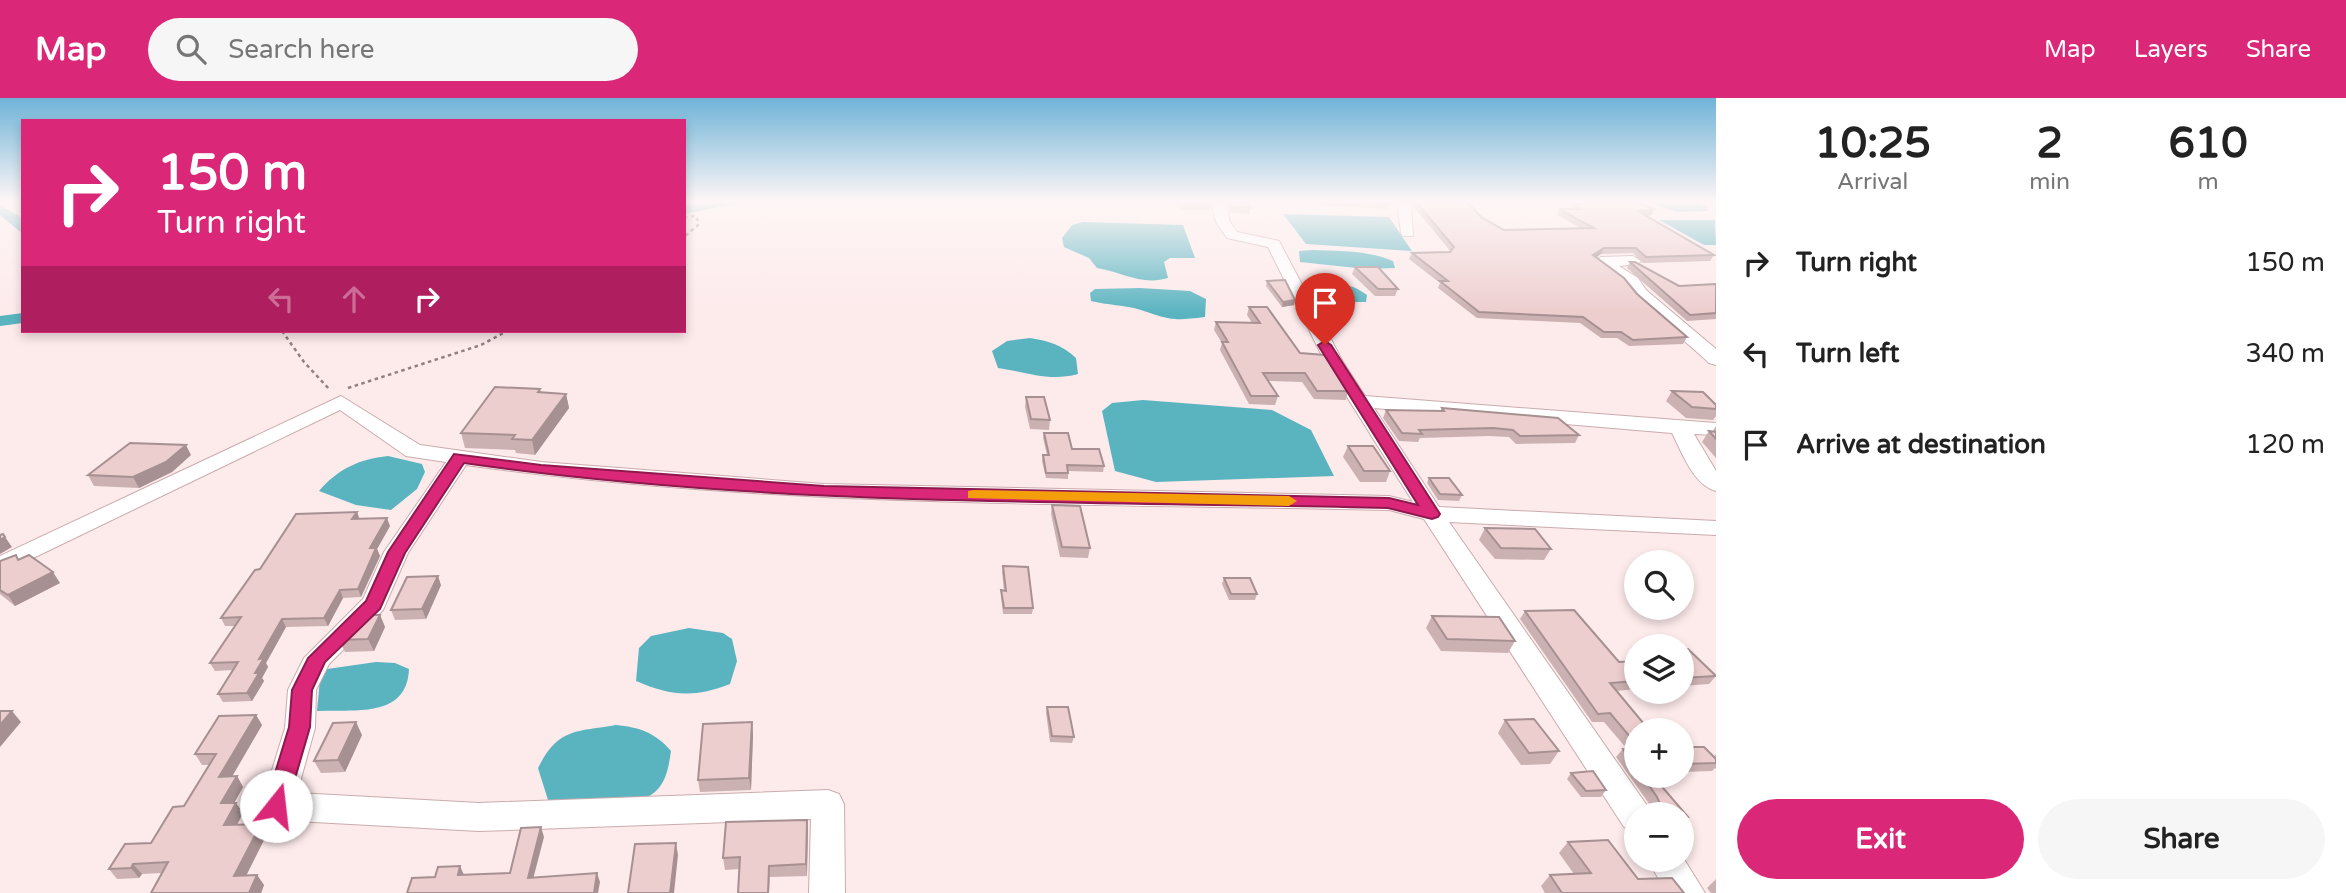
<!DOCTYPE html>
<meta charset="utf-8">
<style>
:root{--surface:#fff;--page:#f6f6f6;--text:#222;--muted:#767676;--accent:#db2777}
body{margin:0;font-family:"Varela Round",sans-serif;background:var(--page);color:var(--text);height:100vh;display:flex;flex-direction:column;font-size:26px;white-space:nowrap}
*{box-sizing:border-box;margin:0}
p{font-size:23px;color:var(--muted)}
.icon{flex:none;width:38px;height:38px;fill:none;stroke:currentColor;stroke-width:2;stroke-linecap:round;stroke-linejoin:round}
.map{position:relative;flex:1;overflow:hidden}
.side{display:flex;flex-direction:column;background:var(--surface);width:630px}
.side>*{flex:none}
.hud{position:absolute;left:21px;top:21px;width:665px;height:214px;border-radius:0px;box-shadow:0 4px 10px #0003;background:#db2777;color:#fff;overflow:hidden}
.tools{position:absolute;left:1624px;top:452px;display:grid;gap:14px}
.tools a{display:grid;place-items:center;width:70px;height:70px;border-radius:50%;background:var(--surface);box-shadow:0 4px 10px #0003;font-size:35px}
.pin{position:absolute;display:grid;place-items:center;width:60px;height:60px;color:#fff;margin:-72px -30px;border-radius:50% 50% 50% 0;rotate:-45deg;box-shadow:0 0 7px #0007}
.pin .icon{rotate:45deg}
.me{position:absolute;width:77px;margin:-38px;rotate:16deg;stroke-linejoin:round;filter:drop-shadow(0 0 5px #0008)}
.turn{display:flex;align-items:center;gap:24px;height:147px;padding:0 21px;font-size:32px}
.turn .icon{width:91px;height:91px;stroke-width:2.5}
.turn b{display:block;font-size:49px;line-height:60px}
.lanes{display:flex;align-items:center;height:66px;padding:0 21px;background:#0003;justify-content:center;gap:35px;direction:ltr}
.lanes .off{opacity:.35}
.eta{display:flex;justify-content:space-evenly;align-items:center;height:119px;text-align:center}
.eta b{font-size:42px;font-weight:800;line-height:49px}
.button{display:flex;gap:14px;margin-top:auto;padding:14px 21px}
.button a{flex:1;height:80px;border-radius:42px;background:var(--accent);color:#fff;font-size:28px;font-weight:800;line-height:80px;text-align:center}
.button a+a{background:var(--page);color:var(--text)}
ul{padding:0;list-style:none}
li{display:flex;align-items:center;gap:21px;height:91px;padding:0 21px}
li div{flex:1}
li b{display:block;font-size:26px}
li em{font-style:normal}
header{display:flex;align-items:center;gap:42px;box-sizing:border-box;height:98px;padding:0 35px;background:var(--accent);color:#fff}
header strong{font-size:33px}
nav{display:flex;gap:38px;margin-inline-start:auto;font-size:24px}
.search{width:490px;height:63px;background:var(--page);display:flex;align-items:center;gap:18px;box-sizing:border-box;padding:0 24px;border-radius:38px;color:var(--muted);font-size:26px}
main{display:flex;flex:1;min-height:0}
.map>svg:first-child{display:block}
.water{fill:#5ab4c0}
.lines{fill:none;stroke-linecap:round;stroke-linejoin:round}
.canal{fill:#5ab4c0;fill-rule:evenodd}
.minor-casing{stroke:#caacad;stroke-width:2}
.path{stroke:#8f8081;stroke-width:2.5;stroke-dasharray:3.5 3.5;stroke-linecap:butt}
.minor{fill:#fff;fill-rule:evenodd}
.wall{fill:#ccb1b2}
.shaded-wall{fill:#a69091}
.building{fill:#edcecf;stroke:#a69091;stroke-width:2}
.route{fill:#db2777;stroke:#8e194d;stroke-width:2}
.slow{fill:#f59e0b}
</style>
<header>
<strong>Map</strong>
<div class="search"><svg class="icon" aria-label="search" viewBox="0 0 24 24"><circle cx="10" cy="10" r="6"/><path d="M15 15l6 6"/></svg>Search here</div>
<nav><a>Map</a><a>Layers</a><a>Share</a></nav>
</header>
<main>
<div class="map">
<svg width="1716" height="795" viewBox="0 0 1716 795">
<rect width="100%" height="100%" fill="#fdeaeb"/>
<path class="water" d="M1648,104H1696L1707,109L1708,113L1677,114Z
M1283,116L1389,119L1412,153L1306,146Z
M1659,122H1715L1716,147H1704Z
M1083,124L1183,127L1195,160H1170L1164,164L1168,180C1142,188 1122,174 1097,170L1089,160L1064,149L1062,140L1072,127Z
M1312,152C1339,153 1367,152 1393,163L1395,170L1366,171L1300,164L1299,153Z
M1327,185C1344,186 1354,187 1367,197L1366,204H1343L1315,190Z
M1140,190L1190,193L1206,201L1205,219C1172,223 1171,222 1141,212C1125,207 1107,207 1091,203L1090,195L1095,191Z
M1030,240C1049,243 1062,247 1076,260L1078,276C1049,284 1027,274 998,270L992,253L1007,243Z
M1143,302L1272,312L1311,332L1334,378L1156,384L1115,373L1102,313L1112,305Z
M388,358L422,366L425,374L417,391L391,412L356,407L319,393C338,371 359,361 388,358Z
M689,530L723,535L732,541L737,563L730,586C694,600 671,598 636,583L639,550L651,538Z
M376,564L395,565L409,571C407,621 354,611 317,613L320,581L327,571Z
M616,627C639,629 656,635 671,653C669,666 667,683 656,693C635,713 575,704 548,702L538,670C558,630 575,634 616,627Z"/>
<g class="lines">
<path class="canal" d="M711,104H743L684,116V108Z
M0,107L21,119L23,136L0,117Z
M23,215V225L0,228V218Z"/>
<g class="minor-casing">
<path id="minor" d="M1211,104H1225L1230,124L1237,134L1279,143L1343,264L1365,298L1716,325V337L1694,336L1716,373V393C1693,387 1682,354 1672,335L1374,310L1439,409L1716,423V437L1449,424L1648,709L1651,716H1636V733L1624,729L1424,421L1389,412C1082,405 771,410 466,367L408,455L383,512L329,566L316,592L315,630L297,695L479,705L828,692L839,696L844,706L845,795H809L811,721L479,733L277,722L265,718L261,708L285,630L288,592L304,560L363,501L384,454L446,364L406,358L340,312L0,476V458L341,298L420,347L541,364L824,386L1389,398L1413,404L1325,264L1268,149L1227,140L1216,124Z
M1397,104H1411L1413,138H1403L1401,135Z
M1633,158L1641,163L1638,166L1619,168L1638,180L1646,192L1716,251V267L1709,265C1694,249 1626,198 1623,184L1593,164L1601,159Z
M1682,758L1705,795H1667L1647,761H1682Z"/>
</g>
<path class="path" d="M684,119L696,118L699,126L684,139
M282,233L304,264L330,292
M348,290L481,247L507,233"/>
<use href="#minor" class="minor"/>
</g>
<path class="wall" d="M1176,104H1211L1212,106L1210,112H1181Z
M1226,104H1248L1251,110L1249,116L1230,115Z
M1318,104H1386L1389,106L1387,111L1321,107Z
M1413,104H1467L1481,119L1504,132L1581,130L1557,117L1559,111H1570L1572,108L1565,104H1638L1654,111L1651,117L1646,118L1714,157L1710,163L1643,165L1633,155L1601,156L1596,159L1687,239L1683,246L1629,248L1617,240H1601L1580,225L1477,220L1438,190L1440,185L1409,161L1412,155L1451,154L1414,109Z
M1630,164L1679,188L1716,186V221L1687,223L1627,170Z
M1355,169L1398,191L1395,198H1375L1352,176Z
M1267,183L1295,202L1294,207L1282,209L1266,188Z
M1307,184L1329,196L1327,201L1314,203L1306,188Z
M1249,209L1300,255L1348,293L1346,302L1314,301L1302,284L1268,283L1278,298L1275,307L1249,306L1220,252L1222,245L1214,232L1216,224L1252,225L1247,217Z
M540,291L541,294L566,296L569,310L535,357L516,355L515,352L465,350L461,335Z
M1672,293L1716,307V318L1713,322L1686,320L1666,303Z
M1026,299L1050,322L1049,332L1030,331L1025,309Z
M1442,310L1579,337L1575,345L1516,346L1509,339L1489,338L1420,340L1418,344L1399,343L1383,320L1386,312H1441Z
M1716,328V360L1702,344L1709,333L1712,334Z
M1044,335L1104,368L1103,374L1068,373V381L1046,380L1042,363L1043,357H1047L1043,340Z
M1348,348L1390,373L1386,384H1360L1343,359Z
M191,357L172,374L139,390L94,388L88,377Z
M1429,380L1462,397L1459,403L1438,402L1427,385Z
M1052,407L1090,450L1088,460L1060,459L1051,416Z
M357,414L359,421L390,428L377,451L380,458L361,499L343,500L328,528L286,529L266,565L268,569L262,580L264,583L252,603L223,604L218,596L233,572L215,573L210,565L236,528H225L221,520L260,471Z
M1485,430L1551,451L1544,462L1495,461L1479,442Z
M19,462L60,485L15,508L0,496V463Z
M1003,468L1033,510L1032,516H1003L1001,498V492L1004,493L1002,474Z
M1224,480L1257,496L1255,502H1229L1222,486Z
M441,487L426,521L395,522L391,512Z
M1525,513L1619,564L1636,563V591L1616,593L1636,632V677H1662L1668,684L1663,690L1688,719L1682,726V716H1651L1653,714L1650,707L1616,659L1623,651H1627L1604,624H1592L1520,521Z
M380,517L385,529L374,553L345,554L339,542Z
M1432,518L1515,543L1508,555L1441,553L1426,530Z
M1682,551L1716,578L1709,586L1682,588Z
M1047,609L1074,639L1072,645L1050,644L1046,615Z
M256,617L262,627L232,678H237L243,689L234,705L243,715L237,727L267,736L246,777H257L264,787L261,795H151L162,775L142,776L139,780L117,781L109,771L151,745L184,708L210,667H202L195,656Z
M1505,622L1559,653L1550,666L1521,667L1498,635Z
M752,624L753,637L751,692L700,694L698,682Z
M362,637L345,674L321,675L314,663Z
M1682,649L1714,659L1716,656V671L1715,670L1712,673L1682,674Z
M1571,675L1606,692L1601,699H1581L1567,681Z
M807,722V778L770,779L769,795H738L739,771L725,772L723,760Z
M1568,744L1638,781L1684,795H1545L1541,788L1550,777L1574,776L1559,755Z
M1716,781V795H1711L1707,790Z"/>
<path class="shaded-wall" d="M1654,111L1651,117L1636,119L1638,113Z
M1604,150L1601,156L1591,163L1593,157Z
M1329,196L1327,201L1314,203L1315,198Z
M1295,202L1294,207L1282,209L1283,204Z
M566,296L569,310L535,357L532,342Z
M186,347L191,357L172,374L139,390L133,379Z
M357,414L360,422L352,421Z
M387,420L390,428L377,451L380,458L361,499L358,491L370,450Z
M3,436L12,449L0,456V442Z
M53,474L60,485L15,508L8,497Z
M438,478L441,487L426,521L422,511Z
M340,492L343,500L328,528L324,520Z
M380,517L385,529L374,553L368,541Z
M282,521L286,529L266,565L268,569L262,580L264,583L252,603L247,595L259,561Z
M12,613L21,624L0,649V627Z
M256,617L262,627L226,689L219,679Z
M356,624L362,637L345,674L338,662Z
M752,624L753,637L751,692L749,680Z
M237,678L243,689L228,716L221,705Z
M236,705L243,715L231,738L224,727Z
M807,722L808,733L807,778L806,766Z
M261,726L267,736L241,788L234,778Z
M541,729L544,739L531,789L528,780Z
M676,745L678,757L674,795H670Z
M133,766L142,776L139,780L131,770Z
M460,768L464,777H458Z
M597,775L600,784L598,795H594Z
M257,777L264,787L261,795H249Z"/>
<path class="building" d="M1182,104H1211L1212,106H1183Z
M1230,104H1248L1251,110L1232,109Z
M1362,104H1386L1389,106Z
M1416,104H1467L1481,119L1504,132L1594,130L1559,111H1581L1573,106H1581L1578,104H1638L1654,111L1638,113L1714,157L1646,159L1636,150H1604L1593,157L1624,180L1637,196L1687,239L1633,242L1621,234H1604L1583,219L1479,214L1440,183H1448L1412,155L1450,154L1454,149Z
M1630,164H1635L1679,188L1716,186V215L1690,217Z
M1355,169H1378L1398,191H1378Z
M1285,182L1295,202L1283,204L1267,183Z
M1307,184L1329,196L1315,198Z
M1249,209H1267L1300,255L1325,257L1348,293H1317L1305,275H1263L1278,298H1251L1222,244H1228L1216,224L1260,225Z
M495,289L540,291L538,294L566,296L532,342L512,341L515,337L461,335Z
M1672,293L1703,294L1716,307V311L1692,309Z
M1026,299H1044L1050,322L1031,321Z
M1442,310L1558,320L1579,337L1520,338L1513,332L1493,330L1419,332L1422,336L1402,335L1386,312L1444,313Z
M1709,333L1716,334V341Z
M1044,335H1068L1072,351H1099L1104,368L1067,367L1068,375H1046L1043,357H1049Z
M130,345L186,347L166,364L133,379L88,377Z
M1348,348H1373L1390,373H1364Z
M1429,380H1449L1462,397L1440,396Z
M1052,407L1080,408L1090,450L1062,449Z
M357,414L352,421L387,420L370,450H376L358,491L340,492L324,520L282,521L259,561L264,560L255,575H259L247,595L218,596L238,564L210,565L241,519L221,520L255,472L260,471L296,416Z
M1485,430L1535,431L1551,451L1501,450Z
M3,436L5,439L0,442V437Z
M16,457L18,462L29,457L53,474L8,497L0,492V463Z
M1003,468L1028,469L1033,510H1004L1001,492L1006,493Z
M438,478L422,511L391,512L407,479Z
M1224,480H1250L1257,496H1231Z
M1574,512L1619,564L1636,563V583L1610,585L1649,632H1636V646L1610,615L1598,616L1525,513Z
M364,517H380L368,541L339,542Z
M1432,518L1499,519L1515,543L1447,541Z
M1682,551H1688L1716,578L1682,580Z
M1047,609H1068L1074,639L1052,638Z
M0,613H12L0,627Z
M256,617L219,679L237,678L221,705H236L224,727L261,726L234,778L257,777L249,795H151L168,764L133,766L131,770L109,771L125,746L151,745L173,709L184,708L216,656H195L219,618Z
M1534,621L1559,653L1529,655L1505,622Z
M356,624L338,662L314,663L333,625Z
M752,624L749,680L698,682L703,626Z
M1682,649H1704L1716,661V665L1682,666Z
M1636,650V670L1623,651Z
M1593,673L1606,692L1586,693L1571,675Z
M1642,677H1662L1668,684H1658L1688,719L1682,720V716H1661L1656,710L1661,708L1657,699Z
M807,722L806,766L769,768L768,795H738L740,759L723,760L726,724Z
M541,729L528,780L597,775L594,795H407L412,780L435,779L438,769L460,768L458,777L510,775L521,730Z
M1608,742L1638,781L1672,780L1684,795H1562L1550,777L1591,775L1568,744Z
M676,745L670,795H628L635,746Z"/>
<linearGradient id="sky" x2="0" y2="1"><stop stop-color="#6fb4d8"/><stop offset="0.48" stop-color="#fef6f6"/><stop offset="1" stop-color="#fef6f6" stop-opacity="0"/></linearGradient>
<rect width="1716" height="215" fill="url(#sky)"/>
<path class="route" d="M1325,243L1331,247L1440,416L1438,419L1432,421L1388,410C1081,403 769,409 464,365L405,455L380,511L325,564L312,592L310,629L285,715L276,718L268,715L265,708L289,629L292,592L308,560L366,503L388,454L454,356L541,367L824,388L1389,400L1418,407L1318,247Z"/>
<path class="slow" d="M974,392L1289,398L1297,403L1289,408L968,400V393Z"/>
</svg>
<div class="tools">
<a><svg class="icon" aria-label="search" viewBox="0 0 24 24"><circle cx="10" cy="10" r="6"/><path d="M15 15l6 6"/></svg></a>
<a><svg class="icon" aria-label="layers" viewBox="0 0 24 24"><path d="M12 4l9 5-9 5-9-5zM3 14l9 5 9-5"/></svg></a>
<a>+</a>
<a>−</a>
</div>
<div class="pin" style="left:1325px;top:247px;background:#d93025"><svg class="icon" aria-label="arrive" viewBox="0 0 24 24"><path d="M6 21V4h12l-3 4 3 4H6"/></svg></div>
<svg class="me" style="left:276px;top:708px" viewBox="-20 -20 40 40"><circle r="19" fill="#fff"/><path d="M0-13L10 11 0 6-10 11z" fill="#db2777"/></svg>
<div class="hud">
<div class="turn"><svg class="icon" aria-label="right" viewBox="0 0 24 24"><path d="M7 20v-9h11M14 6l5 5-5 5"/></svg><div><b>150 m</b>Turn right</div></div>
<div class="lanes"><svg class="icon off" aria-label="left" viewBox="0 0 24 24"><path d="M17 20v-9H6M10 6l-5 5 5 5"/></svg><svg class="icon off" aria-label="ahead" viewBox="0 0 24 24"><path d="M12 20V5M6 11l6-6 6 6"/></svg><svg class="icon" aria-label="right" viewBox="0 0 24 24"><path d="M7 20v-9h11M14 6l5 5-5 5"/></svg></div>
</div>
</div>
<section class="side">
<div class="eta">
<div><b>10:25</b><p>Arrival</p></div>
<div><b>2</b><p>min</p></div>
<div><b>610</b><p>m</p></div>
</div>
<ul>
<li><svg class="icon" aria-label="right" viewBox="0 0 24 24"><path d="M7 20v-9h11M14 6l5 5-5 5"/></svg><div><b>Turn right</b></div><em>150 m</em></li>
<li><svg class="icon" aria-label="left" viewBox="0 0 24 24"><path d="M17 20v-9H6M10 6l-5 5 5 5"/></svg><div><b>Turn left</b></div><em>340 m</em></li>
<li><svg class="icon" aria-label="arrive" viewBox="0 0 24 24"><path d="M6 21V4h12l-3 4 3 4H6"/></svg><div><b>Arrive at destination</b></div><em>120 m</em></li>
</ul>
<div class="button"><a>Exit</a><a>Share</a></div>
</section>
</main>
